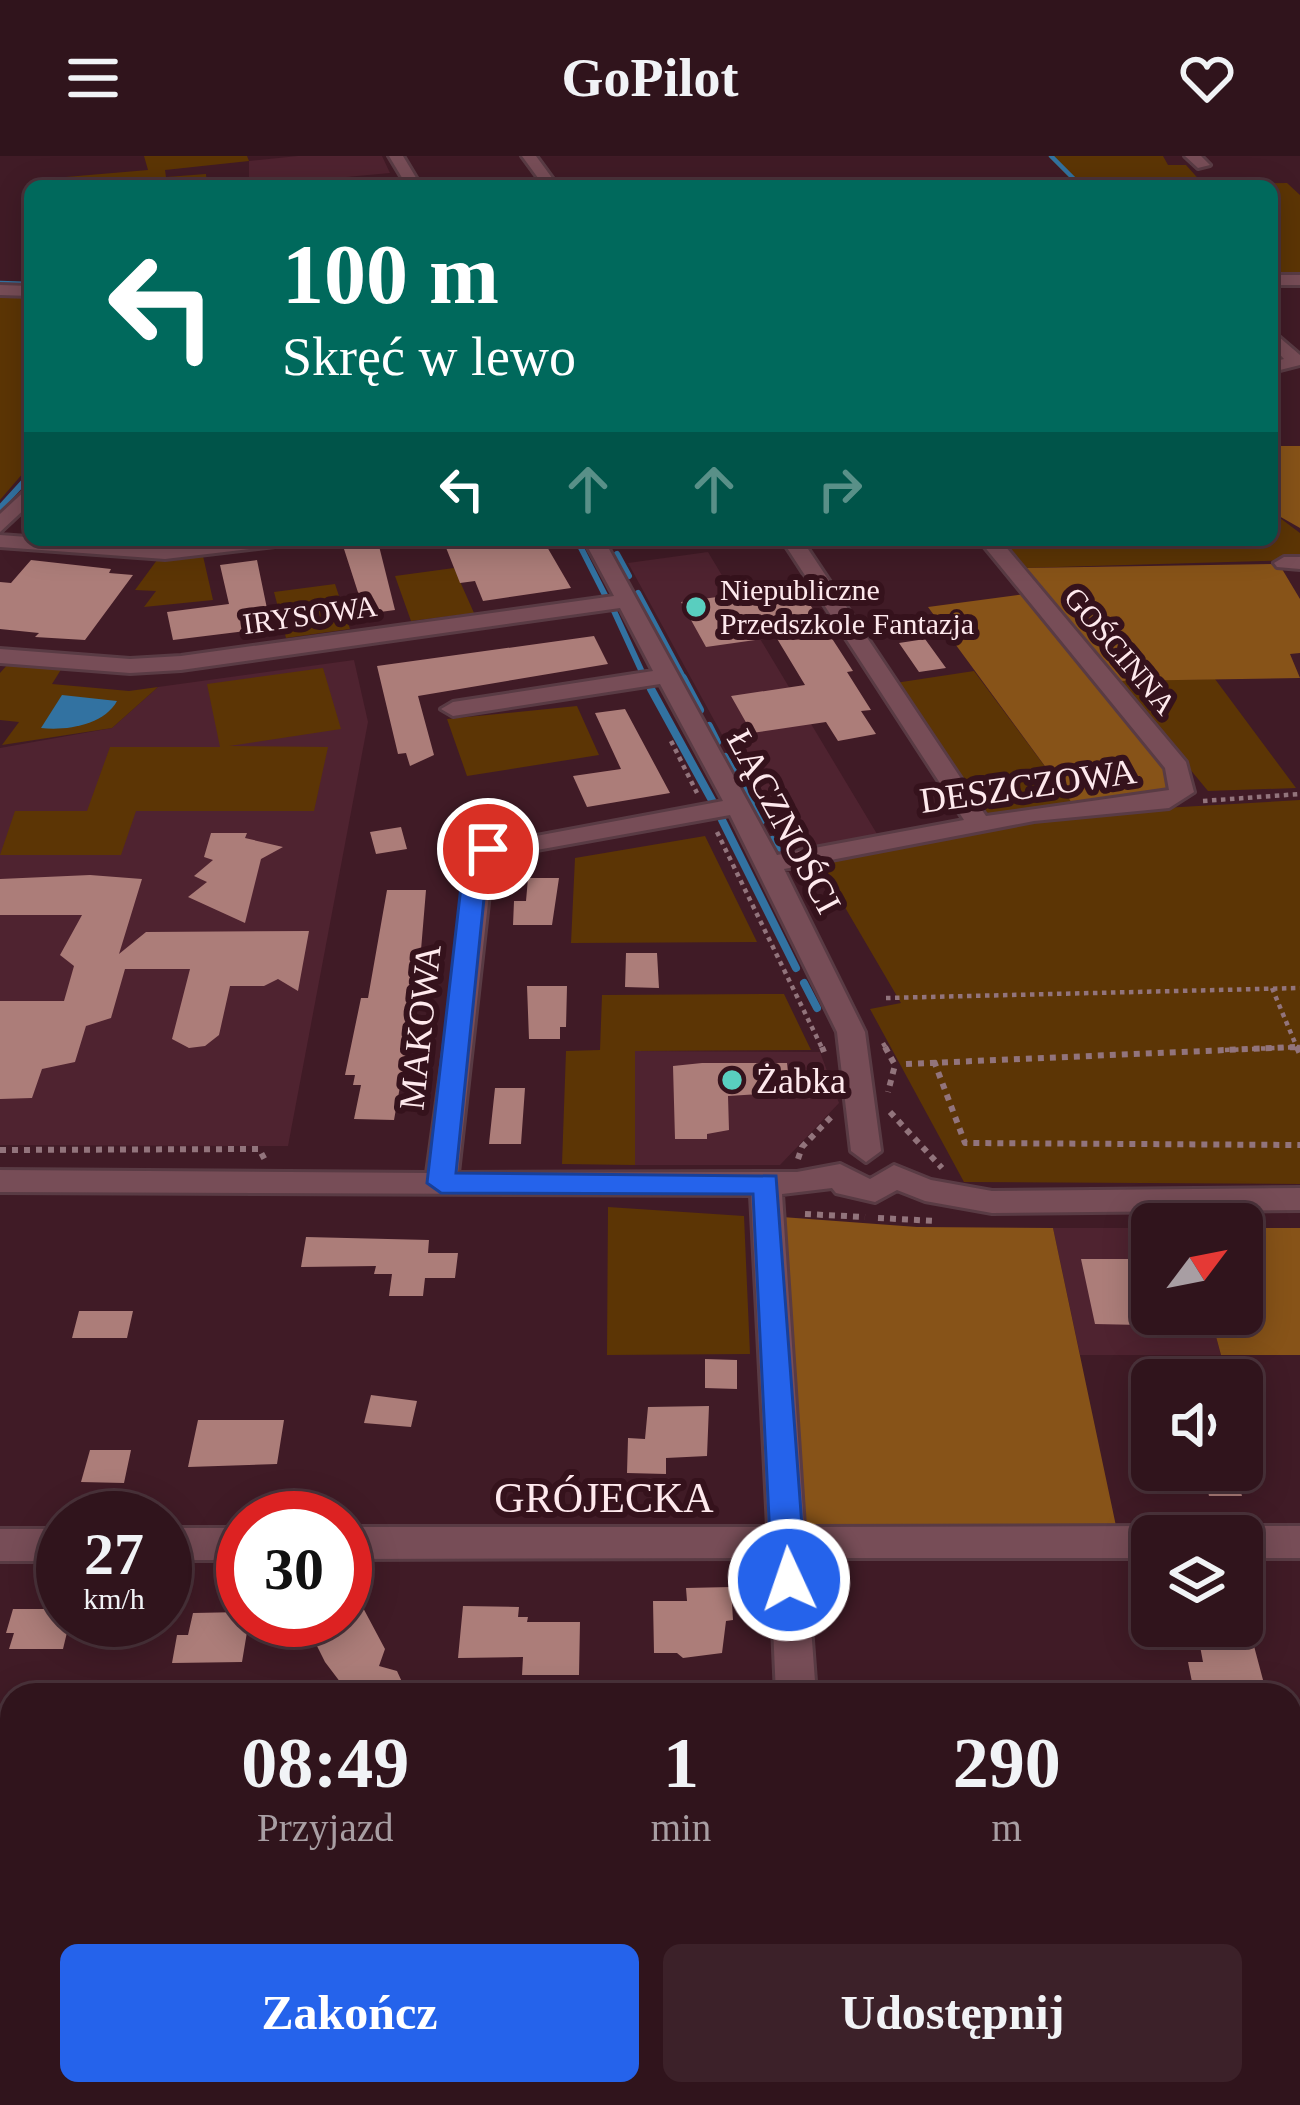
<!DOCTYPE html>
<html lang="pl">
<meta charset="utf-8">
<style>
:root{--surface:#30141c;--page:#3c2129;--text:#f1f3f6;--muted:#a89ea3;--line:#4b333b;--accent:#2563eb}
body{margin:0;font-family:Georgia,serif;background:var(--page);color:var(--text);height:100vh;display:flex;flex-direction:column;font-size:45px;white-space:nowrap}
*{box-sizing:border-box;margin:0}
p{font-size:39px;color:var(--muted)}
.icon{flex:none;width:66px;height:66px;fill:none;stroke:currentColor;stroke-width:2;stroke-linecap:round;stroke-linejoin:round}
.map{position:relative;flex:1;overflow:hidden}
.sheet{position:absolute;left:0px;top:1527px;width:1302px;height:423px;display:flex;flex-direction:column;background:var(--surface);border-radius:36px 36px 0 0;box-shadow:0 6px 30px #0003,0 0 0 3px var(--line)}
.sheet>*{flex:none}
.top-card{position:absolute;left:24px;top:24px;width:1254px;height:366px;border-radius:18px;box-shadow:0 6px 30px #0003,0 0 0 3px var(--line);background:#00695c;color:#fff;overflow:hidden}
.needle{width:78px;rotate:58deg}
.fabs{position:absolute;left:1131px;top:1047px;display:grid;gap:24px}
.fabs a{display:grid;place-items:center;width:132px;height:132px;border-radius:18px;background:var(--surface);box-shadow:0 6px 30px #0003,0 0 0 3px var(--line);font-size:60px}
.speed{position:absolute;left:36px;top:1335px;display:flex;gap:24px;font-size:60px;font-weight:700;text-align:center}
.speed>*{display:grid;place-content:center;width:156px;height:156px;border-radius:50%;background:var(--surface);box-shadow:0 6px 30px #0003,0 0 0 3px var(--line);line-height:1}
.speed small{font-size:30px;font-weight:400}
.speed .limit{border:18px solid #d22;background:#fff;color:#111}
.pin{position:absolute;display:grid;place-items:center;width:102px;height:102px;color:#fff;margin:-51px;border:6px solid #fff;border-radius:50%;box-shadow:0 3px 12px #0007}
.me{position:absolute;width:132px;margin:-66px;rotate:357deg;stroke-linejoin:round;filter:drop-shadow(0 0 9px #0008)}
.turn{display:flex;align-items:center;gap:42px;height:252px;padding:0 60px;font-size:54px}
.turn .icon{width:156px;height:156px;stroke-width:2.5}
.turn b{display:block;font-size:84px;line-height:102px}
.lanes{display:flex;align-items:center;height:114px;padding:0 60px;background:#0003;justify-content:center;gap:60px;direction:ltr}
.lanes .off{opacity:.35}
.eta{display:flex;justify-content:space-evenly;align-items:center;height:204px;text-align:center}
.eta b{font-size:72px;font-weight:700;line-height:84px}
.primary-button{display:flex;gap:24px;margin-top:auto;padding:24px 60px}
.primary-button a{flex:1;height:138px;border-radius:18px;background:var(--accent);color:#fff;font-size:48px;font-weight:700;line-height:138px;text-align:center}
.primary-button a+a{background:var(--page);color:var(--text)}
header{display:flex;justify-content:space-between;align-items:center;height:156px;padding:0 60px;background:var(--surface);font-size:54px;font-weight:700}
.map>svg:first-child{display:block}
.built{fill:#4f2330}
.green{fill:#5c3505}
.forest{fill:#875318}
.water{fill:#3272a1}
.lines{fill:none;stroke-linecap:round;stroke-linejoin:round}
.stream-far2{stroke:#3272a1;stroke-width:4.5}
.stream-far1{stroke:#3272a1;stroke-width:6}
.stream{stroke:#3272a1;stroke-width:8}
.building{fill:#ac7d79}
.minor-casing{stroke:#593b44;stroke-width:6}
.path-far1{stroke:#92747c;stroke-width:4.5;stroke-dasharray:4.5 4.5;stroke-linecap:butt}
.path{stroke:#92747c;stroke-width:6;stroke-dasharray:6 6;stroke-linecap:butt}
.minor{fill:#774d57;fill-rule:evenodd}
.route{fill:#2563eb;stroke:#184099;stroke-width:3}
.poi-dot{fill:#59cebf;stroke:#35121c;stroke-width:4.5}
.labels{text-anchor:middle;stroke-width:12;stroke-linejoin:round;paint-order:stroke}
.far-poi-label{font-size:30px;fill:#fee9ed;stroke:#35121c;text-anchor:start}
.far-street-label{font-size:30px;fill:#fee9ed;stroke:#35121c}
.street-label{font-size:36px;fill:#fee9ed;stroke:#35121c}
.poi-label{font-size:36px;fill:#fee9ed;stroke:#35121c;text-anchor:start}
.near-street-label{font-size:42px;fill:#fee9ed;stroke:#35121c}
</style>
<header><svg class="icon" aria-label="menu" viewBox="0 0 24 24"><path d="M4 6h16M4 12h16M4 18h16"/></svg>GoPilot<svg class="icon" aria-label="heart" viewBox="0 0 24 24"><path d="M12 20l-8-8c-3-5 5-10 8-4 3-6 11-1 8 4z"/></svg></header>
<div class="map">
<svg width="1300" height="1949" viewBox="0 0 1300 1949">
<rect width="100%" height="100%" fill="#401b26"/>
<path class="built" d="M298,0H382L390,17L249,30V5Z
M708,396L880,683L806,697L783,690L628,407Z
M354,504L368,566L288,990L0,989V592L112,572L158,531Z
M635,895L820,896L839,947L780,1009H635Z
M1053,1072H1152V1158H1210L1221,1199H1080Z"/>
<path class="green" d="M144,0H247L249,5L165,14L166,21L206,18L207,30H60L54,22L148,14Z
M1048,0H1163L1168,9H1186L1203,28L1287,27L1300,39V118H1272V30L1075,28Z
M0,138L30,139V309L0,344Z
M1272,356L1300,377V404L1023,412L999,384H1272Z
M203,400L213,444L144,451L156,435L135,434L157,404Z
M454,412L474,457L411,465L395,420Z
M335,428L350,473L286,482L274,436Z
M8,508L62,512L52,528L129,535L158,531L112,572L2,589L19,566L0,564V517Z
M323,512L341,573L229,590L328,591L314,655H136L121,699H0L15,655H87L110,591H220L207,528Z
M974,515L1072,647L994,660L983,654L895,527Z
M1215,523L1296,632L1208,635L1117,525Z
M577,550L599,599L467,620L447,563Z
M1300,644V1028L964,1026L870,853L901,847L819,707L1077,657Z
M705,680L757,786L571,787L575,702Z
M784,838L811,894L635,895V1009L562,1008L566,895L600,894L602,839Z
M608,1051L744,1060L750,1198L607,1199Z"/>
<path class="forest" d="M1300,290V372L1272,356V290Z
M1279,408L1300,443V497L1290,498L1300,522L1117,525L1023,412Z
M1025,438L1170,614V628L1159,640L1072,647L928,451Z
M782,1061L917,1071L1053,1072L1116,1370L802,1368Z
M1242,1072H1300V1199H1221L1210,1158H1242Z"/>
<path class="water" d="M62,539L117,545C104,569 66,575 41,572Z"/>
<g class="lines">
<path class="stream-far2" d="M1051,0L1076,25
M0,127L30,128"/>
<path class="stream-far1" d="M0,352L30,319
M577,384L607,443
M617,398L629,420
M638,437L685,525
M614,455L642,516"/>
<path class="stream" d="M683,522L700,554
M651,533L713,646
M709,570L717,586
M725,601L761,665
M722,664L796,812
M772,684L778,695
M804,827L817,852"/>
</g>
<path class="building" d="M443,384H543L571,432L483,445L475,425L460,427Z
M379,390L395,454L365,458L344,393Z
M31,404L111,413L109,417L133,419L85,484L35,481L39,477L0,473V426L11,427Z
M257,404L271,472L173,484L167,456L229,448L220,409Z
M769,426L798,430L853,515L847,516L871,554L861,555L876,578L838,585L826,566L752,577L731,540L805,529L776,481L706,491L681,446L746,437L741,430Z
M594,480L608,508L418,540L434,599L410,610L406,597L398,598L377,510Z
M925,483L946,512L919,516L899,487Z
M625,553L670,637L587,651L573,620L621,613L595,557Z
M401,671L407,693L376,698L370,676Z
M211,677H247L245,682L283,691L261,703L245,767L188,741L207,726L194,720L213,704L204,701Z
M90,719L142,723L119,798L146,776L309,775L298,835L278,823L264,830H230L219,879L205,890L189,892L172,883L190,813H125L111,862L86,870L75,906L42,913L32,942L0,943V845H64L74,810L60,799L82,759H0V723Z
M528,722H559L552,769H513L514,745H526Z
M387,734H426L418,830L394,964L354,963L361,929H353L355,919H345L361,842H368Z
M626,797H657L659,832L625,831Z
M527,830H567L566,871H560V883H529Z
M702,907H787L790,936L728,940L729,974L707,978V983H675L673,910Z
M495,932H525L521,988H489Z
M306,1081L429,1084L428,1097H458L455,1122H425L423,1140H389L392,1118H374L376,1110L301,1111Z
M1081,1103H1134L1146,1154L1136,1153L1140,1169L1095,1168Z
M79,1155H133L127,1182H72Z
M705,1203L737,1204V1233L705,1232Z
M371,1239L417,1245L411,1271L364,1267Z
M709,1250L707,1300L666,1302V1318L627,1317L628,1282L645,1283L648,1251Z
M198,1264H284L277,1308L188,1311Z
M90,1294H131L124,1327L81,1326Z
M1203,1314H1235L1242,1340H1209Z
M345,1418L385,1493L379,1510L397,1515L408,1539H350L325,1506L304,1464H345Z
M731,1431L733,1464L726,1465L722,1497L683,1502L677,1497H654L653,1445H687L686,1432Z
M463,1450L519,1451L518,1461H528L527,1466H580L579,1519H522L523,1501L458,1502Z
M13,1453H63V1464H70L63,1493H9L14,1477H6Z
M243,1456V1464H249L242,1506L172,1507L177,1479H188L193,1457Z
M1200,1490H1254L1267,1539L1194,1536L1188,1506H1203Z"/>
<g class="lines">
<g class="minor-casing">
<path id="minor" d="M389,0H403L421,30H407Z
M522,0H536L558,30H544Z
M1185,0H1201L1210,9L1198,12Z
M1272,119H1300V129H1272Z
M0,129L30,130V140L0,139Z
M1272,175L1300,199V209L1272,216V206L1284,203L1272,190Z
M30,330V348L0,376V358Z
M0,379L165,391L285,384L275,390L165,403L0,391Z
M584,384H604L777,699L964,664L782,384H802L986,660L1169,634L1165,612L979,384H1000L1186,606L1194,636L1169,652L1034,665L784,713L865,876L881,995L866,1006L851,995L837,876L730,659L493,702L458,1017L797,1016L840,1008L870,1023L894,1009L931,1024L992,1035L1300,1032V1054L992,1057L925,1045L897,1034L875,1046L836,1037L832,1032L782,1038L804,1371L1152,1370L1167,1380H1152V1402H806L816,1539H776L770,1402L345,1403V1371H768L751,1039L0,1036V1014L427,1017L472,692L723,645L660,528L453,560L441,553L453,546L653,515L620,452L181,514L130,517L0,507V493L130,503L181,500L614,440Z
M1284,401H1300V413L1277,411L1274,407Z
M1242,1370H1300V1402H1242V1380H1227Z
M165,1372H243V1404H165Z
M0,1373H63V1405H0Z
M1290,1867H1300V1911H1290Z
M0,1874H12V1918H0Z
M798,1938H844L845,1949H799Z"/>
</g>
<path class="path-far1" d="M671,585L697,637
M1203,645L1300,638
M717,676L823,894
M1272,832L1298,894
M886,842L1300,832
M883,887L887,894
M1225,894L1300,891"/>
<path class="path" d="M822,891L824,896
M885,891L895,909L888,936
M1297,891L1300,898
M934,905L965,987L1300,989
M906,908L1295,891
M890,956L942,1012
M0,994L259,993L265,1004
M798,1003L802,991L834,958
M805,1058L865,1061
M878,1062L936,1065"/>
<use href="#minor" class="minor"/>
</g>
<path class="route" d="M488,686L500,693L487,713L456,1017L776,1020L806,1424L801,1435L789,1439L777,1435L772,1424L753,1038L441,1037L427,1027L463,713L480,688Z"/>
<g class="poi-dot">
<circle cx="696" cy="451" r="12"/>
<circle cx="732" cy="924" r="12"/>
</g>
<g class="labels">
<g class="far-poi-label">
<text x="720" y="444">Niepubliczne<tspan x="720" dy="34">Przedszkole Fantazja</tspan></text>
</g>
<g class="far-street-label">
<text transform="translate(310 459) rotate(-8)" y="10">IRYSOWA</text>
<text transform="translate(1120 495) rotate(50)" y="10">GOŚCINNA</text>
</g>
<g class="street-label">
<text transform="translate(1028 629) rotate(-8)" y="13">DESZCZOWA</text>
<text transform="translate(785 665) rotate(62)" y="13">ŁĄCZNOŚCI</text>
<text transform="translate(419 871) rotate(-84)" y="13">MAKOWA</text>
</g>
<g class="poi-label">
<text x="756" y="937">Żabka</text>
</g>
<g class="near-street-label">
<text x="604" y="1356">GRÓJECKA</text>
</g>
</g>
</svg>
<div class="fabs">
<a><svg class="needle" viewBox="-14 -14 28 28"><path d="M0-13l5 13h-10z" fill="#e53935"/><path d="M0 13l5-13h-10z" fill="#a89ea3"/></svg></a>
<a><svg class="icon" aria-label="sound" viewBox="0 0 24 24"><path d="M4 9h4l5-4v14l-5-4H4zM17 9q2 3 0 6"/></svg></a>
<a><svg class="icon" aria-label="layers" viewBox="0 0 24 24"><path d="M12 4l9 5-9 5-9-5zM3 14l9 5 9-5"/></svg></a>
</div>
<div class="speed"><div>27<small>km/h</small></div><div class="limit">30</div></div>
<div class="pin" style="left:488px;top:693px;background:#d93025"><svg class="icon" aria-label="arrive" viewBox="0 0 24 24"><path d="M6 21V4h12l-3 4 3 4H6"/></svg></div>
<svg class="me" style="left:789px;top:1424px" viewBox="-20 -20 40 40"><circle r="17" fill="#2563eb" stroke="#fff" stroke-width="3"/><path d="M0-11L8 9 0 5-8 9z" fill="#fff"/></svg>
<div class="top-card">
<div class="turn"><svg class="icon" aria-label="left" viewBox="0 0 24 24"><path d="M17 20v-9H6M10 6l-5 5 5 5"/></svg><div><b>100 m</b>Skręć w lewo</div></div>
<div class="lanes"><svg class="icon" aria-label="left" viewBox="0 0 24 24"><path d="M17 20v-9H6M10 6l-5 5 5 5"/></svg><svg class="icon off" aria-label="ahead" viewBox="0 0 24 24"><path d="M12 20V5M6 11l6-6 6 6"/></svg><svg class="icon off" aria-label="ahead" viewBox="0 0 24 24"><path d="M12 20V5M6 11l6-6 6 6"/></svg><svg class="icon off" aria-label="right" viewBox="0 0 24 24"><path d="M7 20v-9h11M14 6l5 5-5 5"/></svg></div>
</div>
<section class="sheet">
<div class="eta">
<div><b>08:49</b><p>Przyjazd</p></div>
<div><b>1</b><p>min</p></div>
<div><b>290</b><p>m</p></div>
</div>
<div class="primary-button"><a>Zakończ</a><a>Udostępnij</a></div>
</section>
</div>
